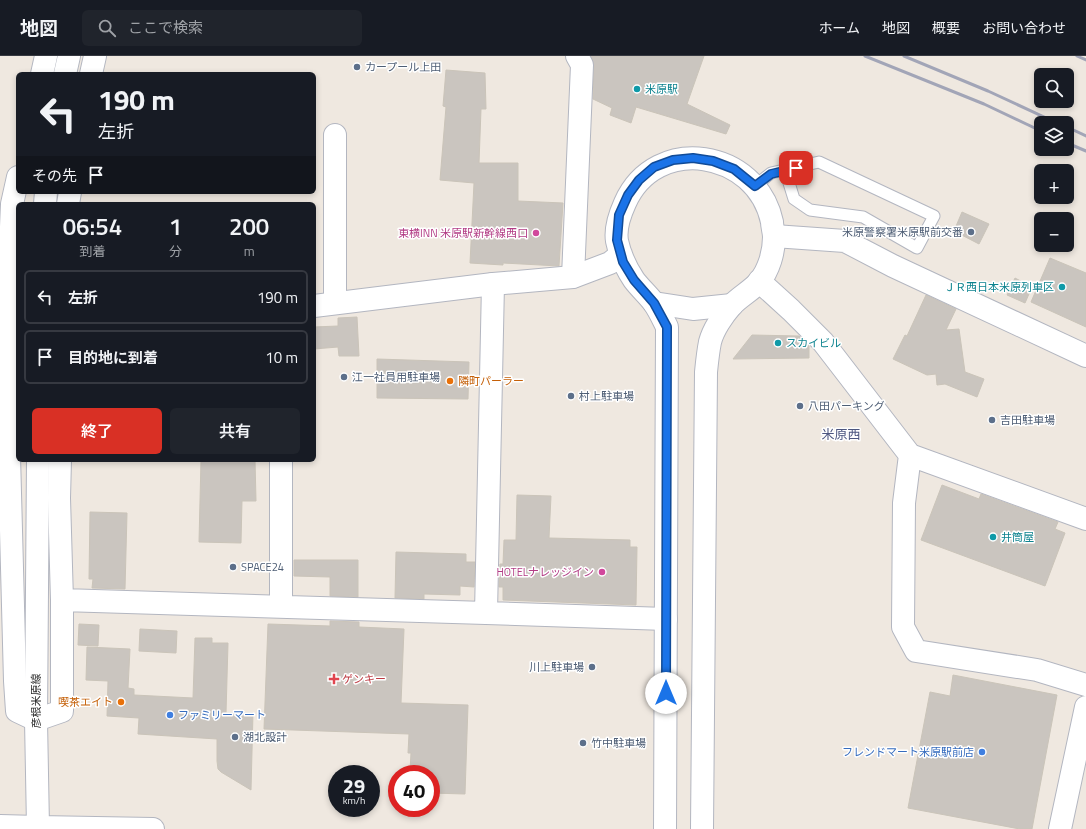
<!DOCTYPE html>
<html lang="ja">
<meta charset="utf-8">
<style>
:root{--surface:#171b24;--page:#20242c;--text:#f1f3f6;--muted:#9ea1a6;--line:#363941;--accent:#d93025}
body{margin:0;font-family:"Titillium Web","Noto Sans JP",sans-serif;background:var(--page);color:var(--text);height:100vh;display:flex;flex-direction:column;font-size:15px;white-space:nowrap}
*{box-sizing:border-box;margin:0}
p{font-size:13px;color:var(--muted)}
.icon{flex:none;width:22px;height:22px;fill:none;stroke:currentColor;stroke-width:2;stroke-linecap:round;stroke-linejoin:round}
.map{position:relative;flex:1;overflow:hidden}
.drawer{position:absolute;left:16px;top:146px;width:300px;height:260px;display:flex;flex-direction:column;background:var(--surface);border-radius:6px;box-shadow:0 2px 6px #0003}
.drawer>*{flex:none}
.hud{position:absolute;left:16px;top:16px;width:300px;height:122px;border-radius:6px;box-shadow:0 2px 6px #0003;background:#171b24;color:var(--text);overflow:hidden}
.buttons{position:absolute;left:1034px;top:12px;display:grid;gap:8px}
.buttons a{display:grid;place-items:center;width:40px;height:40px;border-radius:6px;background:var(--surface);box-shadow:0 2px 6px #0003;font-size:20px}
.speed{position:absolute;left:328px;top:709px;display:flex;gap:8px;font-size:20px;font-weight:700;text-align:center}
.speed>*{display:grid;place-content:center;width:52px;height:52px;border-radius:50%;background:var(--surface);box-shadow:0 2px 6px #0003;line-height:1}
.speed small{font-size:10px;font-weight:400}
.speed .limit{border:6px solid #d22;background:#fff;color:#111}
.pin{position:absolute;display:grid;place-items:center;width:34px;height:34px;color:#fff;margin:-17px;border-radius:8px;box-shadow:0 2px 6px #0006}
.me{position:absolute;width:44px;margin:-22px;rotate:0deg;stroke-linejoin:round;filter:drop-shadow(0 0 3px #0008)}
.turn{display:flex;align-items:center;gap:14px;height:84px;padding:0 16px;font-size:18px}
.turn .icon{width:52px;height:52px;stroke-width:2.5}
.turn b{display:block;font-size:28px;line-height:34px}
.then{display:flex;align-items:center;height:38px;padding:0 16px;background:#0003;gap:8px;font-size:15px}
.eta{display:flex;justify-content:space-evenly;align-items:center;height:68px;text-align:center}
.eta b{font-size:24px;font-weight:600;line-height:28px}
.button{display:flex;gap:8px;margin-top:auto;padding:8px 16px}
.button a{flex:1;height:46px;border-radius:6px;background:var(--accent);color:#fff;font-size:16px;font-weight:600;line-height:46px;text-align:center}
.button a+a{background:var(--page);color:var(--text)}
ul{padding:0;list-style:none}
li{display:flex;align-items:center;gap:12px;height:54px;margin:0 8px 6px;padding:0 8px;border:2px solid var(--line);border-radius:6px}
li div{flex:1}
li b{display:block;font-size:15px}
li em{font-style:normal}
header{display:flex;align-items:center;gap:24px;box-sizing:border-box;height:56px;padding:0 20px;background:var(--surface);border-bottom:1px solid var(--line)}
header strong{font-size:19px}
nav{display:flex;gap:22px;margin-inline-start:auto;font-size:14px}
.search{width:280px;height:36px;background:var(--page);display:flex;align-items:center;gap:10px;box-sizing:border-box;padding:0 14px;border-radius:6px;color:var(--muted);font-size:15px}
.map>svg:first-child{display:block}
.building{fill:#cac5bf;stroke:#cac4b9}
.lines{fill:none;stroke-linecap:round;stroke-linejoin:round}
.service-casing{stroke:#b3b6c0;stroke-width:13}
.minor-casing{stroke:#b3b6c0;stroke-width:24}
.tertiary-casing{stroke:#b3b6c0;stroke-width:24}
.secondary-casing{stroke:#b3b6c0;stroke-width:24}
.service{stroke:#fff;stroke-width:11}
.minor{stroke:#fff;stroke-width:22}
.tertiary{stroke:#fff;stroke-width:22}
.secondary{stroke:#fff;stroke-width:22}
.rail{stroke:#a2a5b7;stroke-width:3}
.route-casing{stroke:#114b97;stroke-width:10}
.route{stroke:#1a73e8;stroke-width:7}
.service-dot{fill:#5c6f8a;stroke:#fff;stroke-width:1.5}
.culture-dot{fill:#0f9aa8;stroke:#fff;stroke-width:1.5}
.hotel-dot{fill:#d1479c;stroke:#fff;stroke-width:1.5}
.food-dot{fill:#e8710a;stroke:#fff;stroke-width:1.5}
.health-dot{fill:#e0444e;stroke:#fff;stroke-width:1.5}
.shop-dot{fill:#3f7fe0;stroke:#fff;stroke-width:1.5}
.labels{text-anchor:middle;stroke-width:3;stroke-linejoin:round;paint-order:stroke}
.service-label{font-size:11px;fill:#4e5e75;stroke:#fff;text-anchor:start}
.culture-label{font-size:11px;fill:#0d838f;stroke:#fff;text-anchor:start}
.hotel-label{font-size:11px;fill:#b23c85;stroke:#fff;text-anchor:end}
.food-label{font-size:11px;fill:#c56008;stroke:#fff;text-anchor:start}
.health-label{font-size:11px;fill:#be3a42;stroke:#fff;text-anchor:start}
.street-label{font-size:11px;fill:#2d2d2d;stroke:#fff}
.shop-label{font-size:11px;fill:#366cbe;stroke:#fff;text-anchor:start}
.quarter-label{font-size:13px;fill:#4c557f;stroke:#fff}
</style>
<header>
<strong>地図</strong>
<div class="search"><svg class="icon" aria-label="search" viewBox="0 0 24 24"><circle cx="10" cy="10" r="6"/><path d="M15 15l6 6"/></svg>ここで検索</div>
<nav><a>ホーム</a><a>地図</a><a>概要</a><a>お問い合わせ</a></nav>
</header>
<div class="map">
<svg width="1086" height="773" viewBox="0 0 1086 773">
<rect width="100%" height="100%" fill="#efe8e0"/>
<path class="building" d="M591,0H704L687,48L730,69L726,78L636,51L631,67L610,59L612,52L593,43L594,10Z
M446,14L485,17L486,53H481L479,107H518V145L563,147L559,210L503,207V209L470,207L474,127L440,124L446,51L443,50Z
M962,156L989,168L979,188L954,175Z
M1050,202L1086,217V271L1031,246Z
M1015,222L1032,231L1025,247L1007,239Z
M926,239L956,253L946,274L959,273L965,316L984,323L977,341L945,328L937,329L936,318L927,319L893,303L905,279L907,280Z
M357,261L359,300H339L338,291L314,293V271L338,270V262Z
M752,279L799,280L809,290V302L733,303Z
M377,303L469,306L468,343L377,342Z
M201,404H255L256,445H242L241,487L199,486Z
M942,429L979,443L981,438L1058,466L1055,473L1065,477L1045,530L921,484Z
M517,439L551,440L549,482L630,484V491H637L636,549L503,544V531H499L500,508H503L504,484H516Z
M90,456L127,457L125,533L92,532L93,523H89Z
M396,496L466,498V506H475L474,531L460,530V539L424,538V543L395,542Z
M294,504H358V541L330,540V521L294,520Z
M330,565L359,566V571L404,573L401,647L468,649L465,738L431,737V718H412L413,715H410L411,697H408L409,678L264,673L268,568L330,570Z
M79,568L99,569L98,590L78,589Z
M140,573L177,575L176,597L139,595Z
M195,582H212V587H228L226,657H253L251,734L221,716L218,713L217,705V683L138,678L139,662L107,660L108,625L86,624L87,591L130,593L128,632L134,633V639L193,642Z
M953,619L1057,639L1032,773H1020L908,752L930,636L950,640Z"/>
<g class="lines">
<g class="service-casing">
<path id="service" d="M755,130L771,117L819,106L934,160L917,192L863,161L810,154L794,143L785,114"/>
</g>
<g class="minor-casing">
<path id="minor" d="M42,18L46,0
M91,18L95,0
M335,79V247
M18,121L12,148L6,286L15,625L17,655L36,664L62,655V544L486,557L493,228
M68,148L70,136
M774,180L845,185L893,210L1086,300
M573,221L582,9L577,0
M759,225L791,254L823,286L910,399L904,447L903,571L916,595L1037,614L1086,629
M654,247L693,253L732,249
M910,399L1086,463
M60,404L59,442L62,544
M281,404V550
M486,557L666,563
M1060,773L1086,651"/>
</g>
<g class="tertiary-casing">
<path id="tertiary" d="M314,250L493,228L573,221L610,207L621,198
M0,287L18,285
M665,773L667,271C663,263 659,254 654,247C648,239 640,232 634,224C626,212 620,199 617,185C615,173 620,158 625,147C656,77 757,94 772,166C772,171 774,176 774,181C774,196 769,214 759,226C751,235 739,241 731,250C723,259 713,274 710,286C708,296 707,306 706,316L702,773"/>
</g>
<g class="secondary-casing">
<path id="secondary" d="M65,18L69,0
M45,148L46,136
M38,404L36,664L38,771L153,773
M0,770L38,771V773"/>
</g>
<use href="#service" class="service"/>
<use href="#minor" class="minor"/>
<use href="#tertiary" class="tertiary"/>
<use href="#secondary" class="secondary"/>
<path class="rail" d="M865,0L984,48L1041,75
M904,0L988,35L1057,67
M1077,0L1086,4
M1067,71L1086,80
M1067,87L1086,95"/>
</g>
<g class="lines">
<g class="route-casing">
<path id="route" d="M666,637L667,271L654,247L634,224L623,206L617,184L619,159L628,139L639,124L654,111L673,104L693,102L713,105L734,113L755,130L771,118L796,112"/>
</g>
<use href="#route" class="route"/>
</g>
<g class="service-dot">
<circle cx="357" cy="11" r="4"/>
<circle cx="971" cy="176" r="4"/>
<circle cx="344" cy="321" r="4"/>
<circle cx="571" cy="340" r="4"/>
<circle cx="800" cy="350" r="4"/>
<circle cx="992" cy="364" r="4"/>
<circle cx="233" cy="511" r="4"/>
<circle cx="592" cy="611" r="4"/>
<circle cx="235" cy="681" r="4"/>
<circle cx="583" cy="687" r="4"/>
</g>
<g class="culture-dot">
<circle cx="637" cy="33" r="4"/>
<circle cx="1062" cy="231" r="4"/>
<circle cx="778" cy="287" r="4"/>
<circle cx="993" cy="481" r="4"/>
</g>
<g class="hotel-dot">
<circle cx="536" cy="177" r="4"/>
<circle cx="602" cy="516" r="4"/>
</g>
<g class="food-dot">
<circle cx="450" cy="325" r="4"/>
<circle cx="121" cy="646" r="4"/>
</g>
<path class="health-dot" d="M332 617h4v4h4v4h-4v4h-4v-4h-4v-4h4z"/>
<g class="shop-dot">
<circle cx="170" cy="659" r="4"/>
<circle cx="982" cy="696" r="4"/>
</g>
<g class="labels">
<g class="service-label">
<text x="365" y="15">カープール上田</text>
<text x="963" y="180" text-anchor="end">米原警察署米原駅前交番</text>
<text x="352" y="325">江一社員用駐車場</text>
<text x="579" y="344">村上駐車場</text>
<text x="808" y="354">八田パーキング</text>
<text x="1000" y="368">吉田駐車場</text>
<text x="241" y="515">SPACE24</text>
<text x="584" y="615" text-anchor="end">川上駐車場</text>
<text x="243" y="685">湖北設計</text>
<text x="591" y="691">竹中駐車場</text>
</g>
<g class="culture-label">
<text x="645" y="37">米原駅</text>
<text x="1054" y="235" text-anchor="end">ＪＲ西日本米原列車区</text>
<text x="786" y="291">スカイビル</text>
<text x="1001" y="485">井筒屋</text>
</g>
<g class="hotel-label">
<text x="528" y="181">東横INN 米原駅新幹線西口</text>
<text x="594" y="520">HOTELナレッジイン</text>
</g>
<g class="food-label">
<text x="458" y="329">隣町パーラー</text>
<text x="113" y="650" text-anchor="end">喫茶エイト</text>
</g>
<g class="health-label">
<text x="342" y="627">ゲンキー</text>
</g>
<g class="street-label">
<text transform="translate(36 645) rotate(-90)" y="4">彦根米原線</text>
</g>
<g class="shop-label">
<text x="178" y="663">ファミリーマート</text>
<text x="974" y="700" text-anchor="end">フレンドマート米原駅前店</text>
</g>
<g class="quarter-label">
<text x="841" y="383">米原西</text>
</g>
</g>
</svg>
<div class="buttons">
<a><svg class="icon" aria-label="search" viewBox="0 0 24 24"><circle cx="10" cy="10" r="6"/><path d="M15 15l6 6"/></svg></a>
<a><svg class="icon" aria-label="layers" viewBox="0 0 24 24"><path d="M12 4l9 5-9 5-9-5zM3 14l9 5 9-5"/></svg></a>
<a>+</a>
<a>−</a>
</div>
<div class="speed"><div>29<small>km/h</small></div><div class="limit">40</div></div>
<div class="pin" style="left:796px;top:112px;background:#d93025"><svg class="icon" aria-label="arrive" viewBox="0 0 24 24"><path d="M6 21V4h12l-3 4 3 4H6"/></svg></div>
<svg class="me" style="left:666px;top:637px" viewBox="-20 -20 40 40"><circle r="19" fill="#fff"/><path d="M0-13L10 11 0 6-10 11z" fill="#1a73e8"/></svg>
<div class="hud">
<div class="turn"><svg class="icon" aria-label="left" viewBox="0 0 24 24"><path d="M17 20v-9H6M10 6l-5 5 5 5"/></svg><div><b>190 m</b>左折</div></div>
<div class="then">その先<svg class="icon" aria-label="arrive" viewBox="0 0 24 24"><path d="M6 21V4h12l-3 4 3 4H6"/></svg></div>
</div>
<section class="drawer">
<div class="eta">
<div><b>06:54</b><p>到着</p></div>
<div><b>1</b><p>分</p></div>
<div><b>200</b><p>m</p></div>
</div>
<ul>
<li><svg class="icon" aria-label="left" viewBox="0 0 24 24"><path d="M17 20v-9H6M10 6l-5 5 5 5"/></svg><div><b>左折</b></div><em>190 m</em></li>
<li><svg class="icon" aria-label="arrive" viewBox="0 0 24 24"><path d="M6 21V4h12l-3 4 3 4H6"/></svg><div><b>目的地に到着</b></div><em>10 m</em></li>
</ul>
<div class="button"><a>終了</a><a>共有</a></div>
</section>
</div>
